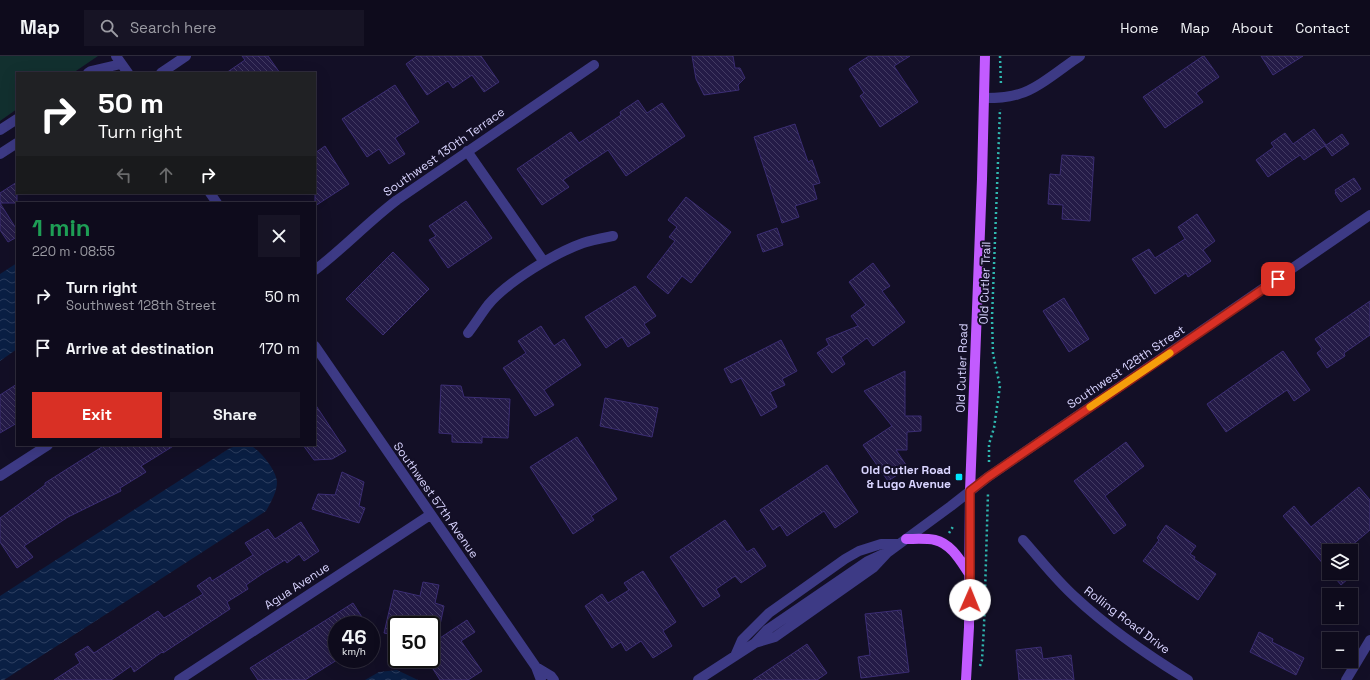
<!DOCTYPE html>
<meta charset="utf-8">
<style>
:root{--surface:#0e0b1c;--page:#171425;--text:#f1f3f6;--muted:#9b9ba3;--line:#2e2b3b;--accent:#d93025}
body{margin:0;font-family:"Space Grotesk",sans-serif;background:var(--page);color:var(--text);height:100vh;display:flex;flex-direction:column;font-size:15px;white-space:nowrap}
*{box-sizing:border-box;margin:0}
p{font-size:13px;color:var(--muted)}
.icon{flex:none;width:22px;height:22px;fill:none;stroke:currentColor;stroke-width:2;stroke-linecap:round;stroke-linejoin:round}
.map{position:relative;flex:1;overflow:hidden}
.sheet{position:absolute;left:16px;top:146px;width:300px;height:244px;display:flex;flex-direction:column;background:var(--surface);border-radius:0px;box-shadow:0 4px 16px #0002,0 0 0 1px var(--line)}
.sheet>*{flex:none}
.guide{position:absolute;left:16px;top:16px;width:300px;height:122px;border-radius:0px;box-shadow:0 4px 16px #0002,0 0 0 1px var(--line);background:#202124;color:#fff;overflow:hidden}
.buttons{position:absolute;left:1322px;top:488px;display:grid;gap:8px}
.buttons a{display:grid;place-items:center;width:36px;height:36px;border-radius:0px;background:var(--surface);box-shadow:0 4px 16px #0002,0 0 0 1px var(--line);font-size:20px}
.speed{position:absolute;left:328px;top:560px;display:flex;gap:8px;font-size:20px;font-weight:700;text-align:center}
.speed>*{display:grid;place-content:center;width:52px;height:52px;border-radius:50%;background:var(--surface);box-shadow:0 4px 16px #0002,0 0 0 1px var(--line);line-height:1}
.speed small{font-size:10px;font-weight:400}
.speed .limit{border:2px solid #111;border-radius:6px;background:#fff;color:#111}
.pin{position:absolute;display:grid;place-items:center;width:34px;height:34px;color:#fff;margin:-17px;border-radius:8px;box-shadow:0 2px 6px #0006}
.me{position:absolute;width:44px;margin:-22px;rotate:1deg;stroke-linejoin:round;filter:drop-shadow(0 0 3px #0008)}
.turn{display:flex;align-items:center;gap:14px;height:84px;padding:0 16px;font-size:18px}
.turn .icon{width:52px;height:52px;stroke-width:2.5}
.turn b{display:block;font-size:28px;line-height:34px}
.lanes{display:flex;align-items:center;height:38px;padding:0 16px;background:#0003;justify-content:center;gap:20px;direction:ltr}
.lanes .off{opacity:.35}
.round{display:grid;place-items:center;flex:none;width:42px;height:42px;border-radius:0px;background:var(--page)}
.overview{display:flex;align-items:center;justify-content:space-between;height:68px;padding:0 16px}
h1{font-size:24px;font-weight:700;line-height:30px;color:#1e9e55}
.action{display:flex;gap:8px;margin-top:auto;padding:8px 16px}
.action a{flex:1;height:46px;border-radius:0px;background:var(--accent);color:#fff;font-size:16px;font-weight:700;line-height:46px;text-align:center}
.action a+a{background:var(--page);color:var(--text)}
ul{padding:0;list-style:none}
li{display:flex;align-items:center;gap:12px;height:52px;padding:0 16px}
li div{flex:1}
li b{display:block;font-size:15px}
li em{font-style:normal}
header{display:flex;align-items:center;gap:24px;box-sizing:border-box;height:56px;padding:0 20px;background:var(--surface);border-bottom:1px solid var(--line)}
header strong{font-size:19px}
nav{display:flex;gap:22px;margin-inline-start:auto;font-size:14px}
.search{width:280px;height:36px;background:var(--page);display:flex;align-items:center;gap:10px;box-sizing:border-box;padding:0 14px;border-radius:0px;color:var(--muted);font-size:15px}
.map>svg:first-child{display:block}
.green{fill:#12302f}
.water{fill:url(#water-waves)}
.building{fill:url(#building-back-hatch);stroke:#3b2d73}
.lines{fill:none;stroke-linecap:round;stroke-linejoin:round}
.path{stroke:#2fb8b0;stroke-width:2.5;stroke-dasharray:2 3;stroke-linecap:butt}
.minor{stroke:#3d3a85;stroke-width:10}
.major{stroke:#c25bff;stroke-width:10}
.route-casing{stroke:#8d1f18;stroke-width:10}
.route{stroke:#d93025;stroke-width:7}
.slow{stroke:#f59e0b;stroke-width:7}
.poi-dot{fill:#00e5ff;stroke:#130f26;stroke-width:1.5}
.labels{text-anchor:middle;stroke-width:4;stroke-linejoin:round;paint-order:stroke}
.street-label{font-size:12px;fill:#d9d4ff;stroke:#130f26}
.poi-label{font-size:12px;font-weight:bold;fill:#d9d4ff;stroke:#130f26;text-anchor:end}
</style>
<header>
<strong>Map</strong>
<div class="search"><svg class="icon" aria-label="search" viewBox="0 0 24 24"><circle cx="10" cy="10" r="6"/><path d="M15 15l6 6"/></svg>Search here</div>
<nav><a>Home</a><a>Map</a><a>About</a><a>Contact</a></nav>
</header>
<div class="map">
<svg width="1370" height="624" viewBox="0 0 1370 624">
<defs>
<pattern id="water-waves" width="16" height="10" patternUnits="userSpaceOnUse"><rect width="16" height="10" fill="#0a1f44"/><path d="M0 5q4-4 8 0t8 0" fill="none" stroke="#2d3f60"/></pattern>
<pattern id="building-back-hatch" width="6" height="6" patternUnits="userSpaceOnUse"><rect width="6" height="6" fill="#241b47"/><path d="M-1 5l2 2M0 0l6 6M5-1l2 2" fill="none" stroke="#433b63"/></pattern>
</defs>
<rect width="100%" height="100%" fill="#130f26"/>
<path class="green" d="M0,0H98L73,17H17V53L0,65Z"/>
<path class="water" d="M17,207V293L0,305V218Z
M240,389C242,389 247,388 249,389C259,392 277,415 277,426C277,436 271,446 266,455L4,624H0V540L230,392Z
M397,614L418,624H365L379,616Z"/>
<path class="building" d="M242,0H268L280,17H226L245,4Z
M417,0H481L499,26L484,36L472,19L453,32L448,25L427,39L406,8Z
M692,0H733L735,12H740L745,22L738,29L739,34L704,39L696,23Z
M869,0H910L894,10L918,46L880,71L860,40L864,37L849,13Z
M1203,0H1204L1219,21L1196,37L1203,46L1165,72L1143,41Z
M1261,0H1303L1273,19Z
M395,29L419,66L395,82L405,98L389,108L379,93L367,101L342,63Z
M638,44L647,57L662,47L685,80L626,120L608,94L563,124L569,131L542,149L517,113L571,76L579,87L621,59L620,56Z
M795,68L808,106L812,104L820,127L813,129L817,143L795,150L799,161L782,167L754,81Z
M1314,73L1326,89L1304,104L1300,99L1268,121L1256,104L1274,91L1271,87L1285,77L1293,88Z
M1342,78L1349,88L1332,100L1325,90Z
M325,90L349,128L315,150V97Z
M1062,99L1094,101L1090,165L1062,163L1063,149L1048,148L1050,118L1060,119Z
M1354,122L1361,133L1341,146L1335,137L1336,136L1335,134Z
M17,126V147H0V137Z
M686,141L731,176L691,227L682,220L668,238L647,221L675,185L669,181L677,171L668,164Z
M466,145L492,182L448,212L429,184L436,180L429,170Z
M0,147L17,174V181L8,186L0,174Z
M1197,158L1215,185L1203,194L1211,205L1188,221L1186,217L1155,238L1132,203L1149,193L1155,202L1185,183L1178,171Z
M777,172L783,189L763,196L757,179Z
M393,196L429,233L383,279L346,243Z
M873,207L890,230L882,235L905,266L873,290L867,282L841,301L845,308L832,317L817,297L829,289L826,283L858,270L851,260L866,249L849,226Z
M635,230L656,260L644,268L650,277L628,291L622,281L606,292L585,261Z
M1064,242L1089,283L1069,296L1043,255Z
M1370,245V279L1344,297L1345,300L1327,312L1317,297L1322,293L1315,283Z
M541,270L554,290L564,283L581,309L544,334L554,349L535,360L503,312L526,297L518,285Z
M781,284L797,315L782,323L785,329L770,336L777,351L761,360L741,322L731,327L724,313Z
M1283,295L1310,334L1294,345L1287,334L1226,376L1207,348Z
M905,315V360H921V375L907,376V394H896L908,412L888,425L863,389L892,370L864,335Z
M17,328V367L0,377V339Z
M441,329L461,330L464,341L510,343L508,382L482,381V387L452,386V378L439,377Z
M605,342L658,352L652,381L600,370Z
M315,348L346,395L332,403L314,404L303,389H315Z
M577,381L617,443L591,460L594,464L573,478L530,411Z
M1126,386L1144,410L1105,440L1126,469L1114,478L1074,425Z
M105,389H175L141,410L146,416L120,432L121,435L68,461L24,490L33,501L17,512L0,486V462L45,429V427Z
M827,409L858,456L835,472L824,455L787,480L780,469L773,474L760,454Z
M342,416L364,426L359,450L365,452L359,467L312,453L318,438L335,439Z
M1359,431L1370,444V474L1345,495H1329V515L1283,460L1294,450L1311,471Z
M725,464L747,496L754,492L766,510L741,527L735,520L716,533L720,540L703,551L670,501Z
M301,466L319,495L304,505L299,498L287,507L285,504L262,518L246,529L248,533L227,546L230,553L163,597L162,596L134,616L131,610L111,624H54L80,607L75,598L88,590L94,597L158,555L164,562L203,538L197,530L210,521L212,525L253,499L245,487L268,473L275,483Z
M1166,469L1196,490L1190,498L1195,501L1194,503L1216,518L1198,544L1143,505L1159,484L1157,482Z
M1351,510L1356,516L1341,529L1331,517H1351Z
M643,515L676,566L663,575L672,590L653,602L641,585L626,595L621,586L612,592L585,550L602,538L608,547L629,534L624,527Z
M423,526L439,529L435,547L444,550L440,569H397V580L384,577L394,534L420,540Z
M353,547L367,569H337V604L305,624H258L250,612Z
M901,554L909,616L861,622L858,601L870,599L865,558Z
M467,564L475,576L461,585L482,615L468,624H440L431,610V588Z
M1259,576L1273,583L1272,586L1304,602L1296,619L1250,596Z
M807,588L827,617L817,624H753Z
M1041,591L1043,603L1071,599L1074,624H1019L1016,594Z"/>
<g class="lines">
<path class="path" d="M1000,0L1001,30
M989,406V388L994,372L1000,330L993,298L992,262L1000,53
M949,477L954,469
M980,610L982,604L984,570L988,437"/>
<path class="minor" d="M116,0L128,17
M88,17L91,15L121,8
M161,17L186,0
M984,42C996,42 1008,42 1019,38C1038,33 1063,11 1080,0
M0,74L17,63
M467,95L544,206
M0,98L17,87
M210,137L217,147
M315,214C344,192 368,166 397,144L594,9
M468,277C475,268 481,258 488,249C507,226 555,197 583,187C592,184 603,182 613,180
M315,290L536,611L541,624
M0,420L48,389
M1023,484C1040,503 1056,524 1075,541C1109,573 1149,600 1188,624
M755,587L775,581L873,512L887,497L951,450L988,421L1370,159
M735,600L742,584L769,557L845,503L859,495L881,488H899
M536,611L551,620L554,624
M179,624L430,459
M698,624L755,587L767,574L868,505L883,498
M1346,624L1370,584"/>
<path class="major" d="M906,483C915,483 926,482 935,484C952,488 961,506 970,519
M966,624L969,571L970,435L982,123L985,0"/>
</g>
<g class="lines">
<g class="route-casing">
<path id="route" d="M970,544V435L988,421L1278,223"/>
</g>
<use href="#route" class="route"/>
<path class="slow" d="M1090,351L1170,297"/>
</g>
<rect class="poi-dot" x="955" y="417" width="8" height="8" rx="2"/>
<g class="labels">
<g class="street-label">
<text transform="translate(444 96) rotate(-35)" y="4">Southwest 130th Terrace</text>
<text transform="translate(985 227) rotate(-88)" y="4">Old Cutler Trail</text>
<text transform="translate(1126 311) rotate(-34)" y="4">Southwest 128th Street</text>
<text transform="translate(962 312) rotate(-88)" y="4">Old Cutler Road</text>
<text transform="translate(436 444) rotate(55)" y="4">Southwest 57th Avenue</text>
<text transform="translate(297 530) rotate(-33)" y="4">Agua Avenue</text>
<text transform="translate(1127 564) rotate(37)" y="4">Rolling Road Drive</text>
</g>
<g class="poi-label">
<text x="951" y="418">Old Cutler Road<tspan x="951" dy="14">&amp; Lugo Avenue</tspan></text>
</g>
</g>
</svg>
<div class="buttons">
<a><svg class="icon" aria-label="layers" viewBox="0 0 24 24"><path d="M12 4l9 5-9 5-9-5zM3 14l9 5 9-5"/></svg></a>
<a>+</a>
<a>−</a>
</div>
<div class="speed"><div>46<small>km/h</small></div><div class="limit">50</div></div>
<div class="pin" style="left:1278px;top:223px;background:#d93025"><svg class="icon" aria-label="arrive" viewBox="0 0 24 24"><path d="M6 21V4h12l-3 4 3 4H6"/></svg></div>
<svg class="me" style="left:970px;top:544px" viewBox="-20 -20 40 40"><circle r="19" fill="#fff"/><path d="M0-13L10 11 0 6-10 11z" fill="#d93025"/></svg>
<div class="guide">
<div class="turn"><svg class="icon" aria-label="right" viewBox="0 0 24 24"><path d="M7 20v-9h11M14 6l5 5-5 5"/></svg><div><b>50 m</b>Turn right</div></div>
<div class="lanes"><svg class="icon off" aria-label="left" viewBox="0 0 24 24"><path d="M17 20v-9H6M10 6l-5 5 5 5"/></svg><svg class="icon off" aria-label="ahead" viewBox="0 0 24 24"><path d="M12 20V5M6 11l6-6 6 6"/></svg><svg class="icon" aria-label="right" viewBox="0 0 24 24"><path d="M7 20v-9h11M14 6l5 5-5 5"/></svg></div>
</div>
<section class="sheet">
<div class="overview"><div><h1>1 min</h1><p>220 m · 08:55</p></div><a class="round"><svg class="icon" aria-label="close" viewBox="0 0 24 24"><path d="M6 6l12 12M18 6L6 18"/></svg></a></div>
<ul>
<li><svg class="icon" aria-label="right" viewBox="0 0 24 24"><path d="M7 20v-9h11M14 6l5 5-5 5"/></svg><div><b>Turn right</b><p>Southwest 128th Street</p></div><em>50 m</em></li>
<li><svg class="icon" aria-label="arrive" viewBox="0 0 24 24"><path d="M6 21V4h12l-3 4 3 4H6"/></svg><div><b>Arrive at destination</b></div><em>170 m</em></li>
</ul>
<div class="action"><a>Exit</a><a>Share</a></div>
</section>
</div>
